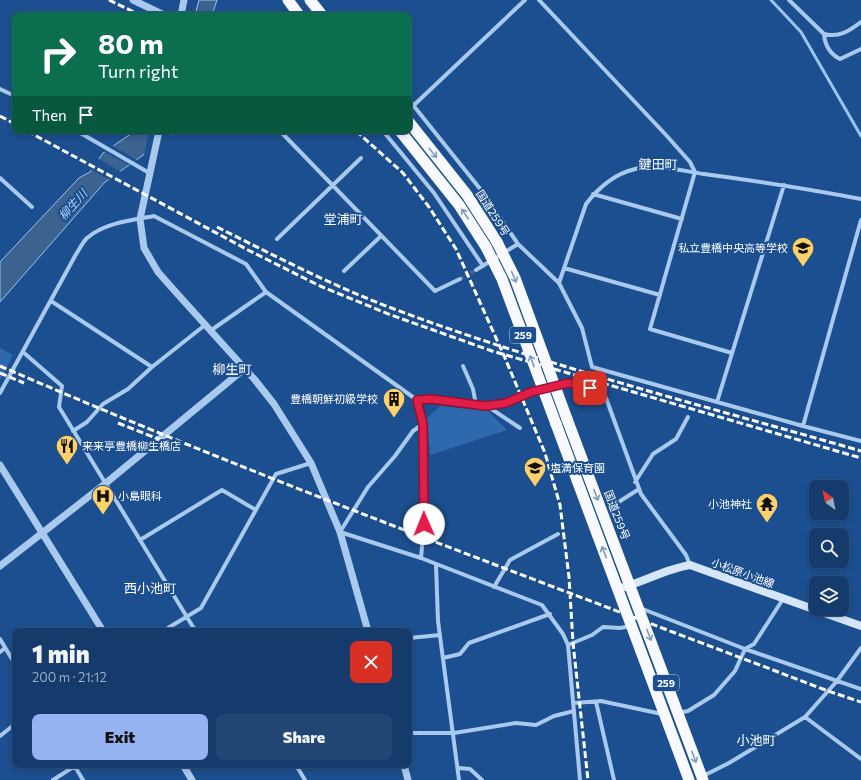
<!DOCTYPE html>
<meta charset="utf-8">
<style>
:root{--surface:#143b6b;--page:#214673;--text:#f1f3f6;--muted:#9dadc1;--line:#33557e;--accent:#95b2f1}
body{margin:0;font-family:Commissioner,"Noto Sans JP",sans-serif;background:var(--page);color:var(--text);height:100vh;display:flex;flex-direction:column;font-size:15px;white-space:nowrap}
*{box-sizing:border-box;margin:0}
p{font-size:13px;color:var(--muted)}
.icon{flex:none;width:22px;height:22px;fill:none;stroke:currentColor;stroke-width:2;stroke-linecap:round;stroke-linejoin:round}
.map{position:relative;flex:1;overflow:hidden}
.side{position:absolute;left:12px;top:628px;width:400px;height:140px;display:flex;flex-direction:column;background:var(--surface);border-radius:8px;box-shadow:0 2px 6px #0003,0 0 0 1px var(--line)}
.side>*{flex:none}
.guide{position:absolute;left:12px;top:12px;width:400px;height:122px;border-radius:8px;box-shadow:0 2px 6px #0003,0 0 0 1px var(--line);background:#0b6e4f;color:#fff;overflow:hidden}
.needle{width:26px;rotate:327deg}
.fabs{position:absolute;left:809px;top:480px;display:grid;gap:8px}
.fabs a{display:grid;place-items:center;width:40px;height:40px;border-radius:8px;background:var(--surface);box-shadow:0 2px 6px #0003,0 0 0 1px var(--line);font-size:20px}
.pin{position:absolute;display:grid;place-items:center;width:34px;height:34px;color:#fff;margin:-17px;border-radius:8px;box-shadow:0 2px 6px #0006}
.me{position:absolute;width:44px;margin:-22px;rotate:359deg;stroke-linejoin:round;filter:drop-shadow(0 0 3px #0008)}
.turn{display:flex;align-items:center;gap:14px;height:84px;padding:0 20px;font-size:18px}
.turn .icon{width:52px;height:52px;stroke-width:2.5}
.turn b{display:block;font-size:28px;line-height:34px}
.then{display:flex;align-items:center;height:38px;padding:0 20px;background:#0003;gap:8px;font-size:15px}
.round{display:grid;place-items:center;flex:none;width:42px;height:42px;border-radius:8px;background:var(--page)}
.head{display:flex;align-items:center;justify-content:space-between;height:68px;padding:0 20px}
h1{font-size:24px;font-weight:800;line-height:30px}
.action{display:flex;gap:8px;margin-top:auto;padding:8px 20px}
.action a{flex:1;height:46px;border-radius:8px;background:var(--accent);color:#111;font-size:16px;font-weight:800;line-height:46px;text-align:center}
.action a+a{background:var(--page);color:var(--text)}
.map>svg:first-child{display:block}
.green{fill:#2e69ad}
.water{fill:#3c6290;stroke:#9cc4f0}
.pier{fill:#1b4f8f}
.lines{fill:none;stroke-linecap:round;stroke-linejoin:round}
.stream{stroke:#9cc4f0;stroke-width:3}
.minor-tunnel{stroke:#3d69a0;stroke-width:4;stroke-dasharray:4 2;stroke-linecap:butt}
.minor{stroke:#a9c9ee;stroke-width:4}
.tertiary{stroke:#a9c9ee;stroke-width:7}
.secondary{stroke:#d6e6fa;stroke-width:8}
.trunk{stroke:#f8faff;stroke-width:11}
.rail{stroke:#fff;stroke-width:3;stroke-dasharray:7 3;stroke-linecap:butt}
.trunk-bridge{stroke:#f8faff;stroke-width:11}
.oneway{stroke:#7e9cc1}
.route-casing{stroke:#92132f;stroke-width:10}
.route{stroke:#e11d48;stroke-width:7}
.labels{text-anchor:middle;stroke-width:4;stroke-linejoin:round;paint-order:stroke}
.shield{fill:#1b4f8f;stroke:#bbcadd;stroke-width:1}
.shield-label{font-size:10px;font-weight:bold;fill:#fff}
.street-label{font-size:11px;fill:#fff;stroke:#1b4f8f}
.poi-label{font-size:11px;fill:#fff;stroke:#1b4f8f;text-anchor:end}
.water-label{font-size:12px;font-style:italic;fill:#b5d3f5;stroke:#1b4f8f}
.quarter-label{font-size:13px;fill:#fff;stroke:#1b4f8f}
</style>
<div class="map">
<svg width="861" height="780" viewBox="0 0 861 780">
<rect width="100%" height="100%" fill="#1b4f8f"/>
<path class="green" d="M0,348L13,355L1,379L0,378Z
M440,406L488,411L507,430L430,455L427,418Z"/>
<path class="water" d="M199,0H217L212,15H195Z
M135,131H177L105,182L0,302V262L79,178L90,172L103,153Z"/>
<path class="pier" d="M149,131H169L172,137L144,155Z
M111,145L137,160L129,165L103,151Z
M97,158L121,172L110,180L90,169Z"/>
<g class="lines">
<path class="stream" d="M771,0L801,32L861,136"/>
<path class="minor-tunnel" d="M460,279L476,270"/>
<path class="minor" d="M539,0L666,135L690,162L695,172L650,329L732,353
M789,0L824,34C839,38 849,31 861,22
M824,34C825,46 830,54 840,59L861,49
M0,89L15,96
M409,100L481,190L518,244L559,283L582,328L592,367L803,426L861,441
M413,106L525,0
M77,131L151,174
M280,131L435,291L460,279
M377,131L383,133
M383,131L434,193L483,266
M0,178L32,207
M593,194L682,219
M277,239L361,158
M564,268L660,295
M476,270L518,244
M344,271L381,236
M559,283L586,204C599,187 614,174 635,169C657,163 682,171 704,174C757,181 809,189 861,199
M51,301L152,367
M210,331L266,292
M23,352L62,386L59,407L193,627L198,631
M463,366L473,389L476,405
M556,386L568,383L590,388L606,398L641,494L686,555L690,565
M0,393L75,256C79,250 82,243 87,238C104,223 132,220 154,216L246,264L266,292L417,400C441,399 465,408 488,405C509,404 523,393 542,389
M417,400L423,424L413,431L395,456L368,487L340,532L421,558L542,605L563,634L568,645L580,780
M717,402L784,185
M487,406L520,428
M803,426L861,220
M73,431L87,422L103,404L128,389L152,367L205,325
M635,482L653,454L676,439L688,417
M614,505L639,489
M140,540L222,490L256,510
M421,558L424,524L423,424
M436,565L438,621L459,780
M494,587L510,560L558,534
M640,608L745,649L861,689
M163,631L201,608L276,474L311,463
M409,638L440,635
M0,639L15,664
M568,645L592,635L603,627L620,628L631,626
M0,652L5,648
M443,658L460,654L469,643L550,614
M596,702L614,780
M574,703L601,701L662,714
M678,713L688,711L714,695L735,671L745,649L754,644L783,599
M805,717L837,681L861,648
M409,733H454L516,723L536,725L554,716L574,711
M0,736L15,724
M74,765L83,780
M296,765L305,780
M459,768L470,769L482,780
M703,776L729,763L805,717L861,759
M53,780L75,766"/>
<path class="tertiary" d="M133,0L164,15
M181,15L184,0
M159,131L140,219L144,248L158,272L173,289L255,380L274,404L311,463L340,532L368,631
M0,465L103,631
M0,566L106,483L244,369
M183,765L192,780
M404,765L408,780"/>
<path class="secondary" d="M617,589C642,583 665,569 690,565L861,626"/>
<path class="trunk" d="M288,0L299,15
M310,0L322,15
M409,122L467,195L497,242
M400,131L459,205L486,247
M567,419L703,780
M556,424L689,780"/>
<path class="rail" d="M109,0L140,15
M0,116L15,124
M27,131L248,250L320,286L391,315L492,351L861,458
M356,131L403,173L429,207L456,249L505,358L545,453L560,505L569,577L573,643L588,780
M217,227C275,256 333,286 394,309C546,366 705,406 861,451
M0,366C272,484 551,585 828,691L861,702
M0,373L24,383
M118,423L166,442"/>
<path class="trunk-bridge" d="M497,242L515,278L567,419
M486,247L502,279L556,424"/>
</g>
<defs><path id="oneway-shaft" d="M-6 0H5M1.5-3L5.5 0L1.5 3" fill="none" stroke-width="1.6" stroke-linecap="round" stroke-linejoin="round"/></defs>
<g class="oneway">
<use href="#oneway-shaft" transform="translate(433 153) rotate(51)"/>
<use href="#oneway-shaft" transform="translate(465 214) rotate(-123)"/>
<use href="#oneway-shaft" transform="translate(514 277) rotate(66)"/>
<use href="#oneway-shaft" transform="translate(532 361) rotate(-110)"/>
<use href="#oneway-shaft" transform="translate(596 495) rotate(69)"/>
<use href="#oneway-shaft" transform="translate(604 552) rotate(-111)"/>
<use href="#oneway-shaft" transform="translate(649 635) rotate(69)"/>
<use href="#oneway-shaft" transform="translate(694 757) rotate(69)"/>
</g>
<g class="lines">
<g class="route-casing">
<path id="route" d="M424,524L423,424L417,400L431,399L486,406L506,403L531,392L568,383L590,388"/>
</g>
<use href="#route" class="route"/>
</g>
<defs>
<g id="school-pin" transform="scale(1.15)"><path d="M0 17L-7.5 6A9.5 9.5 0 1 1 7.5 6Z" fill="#ffd166" stroke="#1b4f8f"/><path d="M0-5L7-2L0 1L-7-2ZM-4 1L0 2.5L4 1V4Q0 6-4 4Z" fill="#111"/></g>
<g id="building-pin" transform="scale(1.15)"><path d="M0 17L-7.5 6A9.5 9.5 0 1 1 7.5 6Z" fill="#ffd166" stroke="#1b4f8f"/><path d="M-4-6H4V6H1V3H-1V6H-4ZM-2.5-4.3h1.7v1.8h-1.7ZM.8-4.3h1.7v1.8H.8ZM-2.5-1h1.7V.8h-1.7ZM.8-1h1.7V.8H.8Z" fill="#111"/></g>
<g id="restaurant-pin" transform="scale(1.15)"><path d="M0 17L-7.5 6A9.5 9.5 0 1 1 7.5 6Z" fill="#ffd166" stroke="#1b4f8f"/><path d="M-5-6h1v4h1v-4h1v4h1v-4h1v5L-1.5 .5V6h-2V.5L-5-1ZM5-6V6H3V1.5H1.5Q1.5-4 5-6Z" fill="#111"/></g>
<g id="hospital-pin" transform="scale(1.15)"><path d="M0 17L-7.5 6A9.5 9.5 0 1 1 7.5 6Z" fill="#ffd166" stroke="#1b4f8f"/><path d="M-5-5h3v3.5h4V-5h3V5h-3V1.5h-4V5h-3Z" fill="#111"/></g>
<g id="temple-pin" transform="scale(1.15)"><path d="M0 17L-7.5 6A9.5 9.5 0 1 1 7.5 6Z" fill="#ffd166" stroke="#1b4f8f"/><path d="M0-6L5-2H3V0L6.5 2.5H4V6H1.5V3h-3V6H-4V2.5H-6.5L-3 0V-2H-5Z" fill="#111"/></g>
</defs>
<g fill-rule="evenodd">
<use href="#school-pin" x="803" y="248"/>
<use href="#building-pin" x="394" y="399"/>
<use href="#restaurant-pin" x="67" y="446"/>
<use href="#school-pin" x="535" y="468"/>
<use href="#hospital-pin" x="103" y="496"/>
<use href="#temple-pin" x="767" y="504"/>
</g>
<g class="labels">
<g class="shield">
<rect x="510" y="327" width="26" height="16" rx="3"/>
<rect x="653" y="675" width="26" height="16" rx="3"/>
</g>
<g class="shield-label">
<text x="523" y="339">259</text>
<text x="666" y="687">259</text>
</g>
<g class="street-label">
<text transform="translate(493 213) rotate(57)" y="4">国道259号</text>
<text transform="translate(617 515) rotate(69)" y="4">国道259号</text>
<text transform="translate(743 573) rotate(20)" y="4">小松原小池線</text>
</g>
<g class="poi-label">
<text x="788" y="252">私立豊橋中央高等学校</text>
<text x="378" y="403">豊橋朝鮮初級学校</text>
<text x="82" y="450" text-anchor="start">来来亭豊橋柳生橋店</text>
<text x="550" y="472" text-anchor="start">塩満保育園</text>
<text x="118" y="500" text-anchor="start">小島眼科</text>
<text x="752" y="508">小池神社</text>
</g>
<g class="water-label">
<text transform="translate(73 205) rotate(-48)" y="4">柳生川</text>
</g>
<g class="quarter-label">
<text x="658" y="169">鍵田町</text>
<text x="343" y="224">堂浦町</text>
<text x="232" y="374">柳生町</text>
<text x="150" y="593">西小池町</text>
<text x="756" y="745">小池町</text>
</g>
</g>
</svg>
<div class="fabs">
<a><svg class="needle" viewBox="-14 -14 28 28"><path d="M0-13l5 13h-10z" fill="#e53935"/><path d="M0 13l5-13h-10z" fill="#9dadc1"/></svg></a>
<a><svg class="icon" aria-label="search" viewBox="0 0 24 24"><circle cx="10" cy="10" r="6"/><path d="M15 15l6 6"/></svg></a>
<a><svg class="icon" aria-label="layers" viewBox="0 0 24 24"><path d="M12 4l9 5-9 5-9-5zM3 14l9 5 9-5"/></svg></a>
</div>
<div class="pin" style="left:590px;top:388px;background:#d93025"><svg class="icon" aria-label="arrive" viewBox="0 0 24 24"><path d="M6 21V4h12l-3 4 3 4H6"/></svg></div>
<svg class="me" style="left:424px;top:524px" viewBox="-20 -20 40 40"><circle r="19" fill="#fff"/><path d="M0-13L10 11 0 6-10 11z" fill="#e11d48"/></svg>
<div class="guide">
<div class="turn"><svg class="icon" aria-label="right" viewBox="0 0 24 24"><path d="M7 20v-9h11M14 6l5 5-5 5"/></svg><div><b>80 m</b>Turn right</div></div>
<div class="then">Then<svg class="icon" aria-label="arrive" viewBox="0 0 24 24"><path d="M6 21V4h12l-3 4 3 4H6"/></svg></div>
</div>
<section class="side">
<div class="head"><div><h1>1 min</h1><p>200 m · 21:12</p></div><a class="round" style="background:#d93025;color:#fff"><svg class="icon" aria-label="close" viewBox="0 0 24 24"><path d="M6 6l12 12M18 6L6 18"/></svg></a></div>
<div class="action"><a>Exit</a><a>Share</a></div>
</section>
</div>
